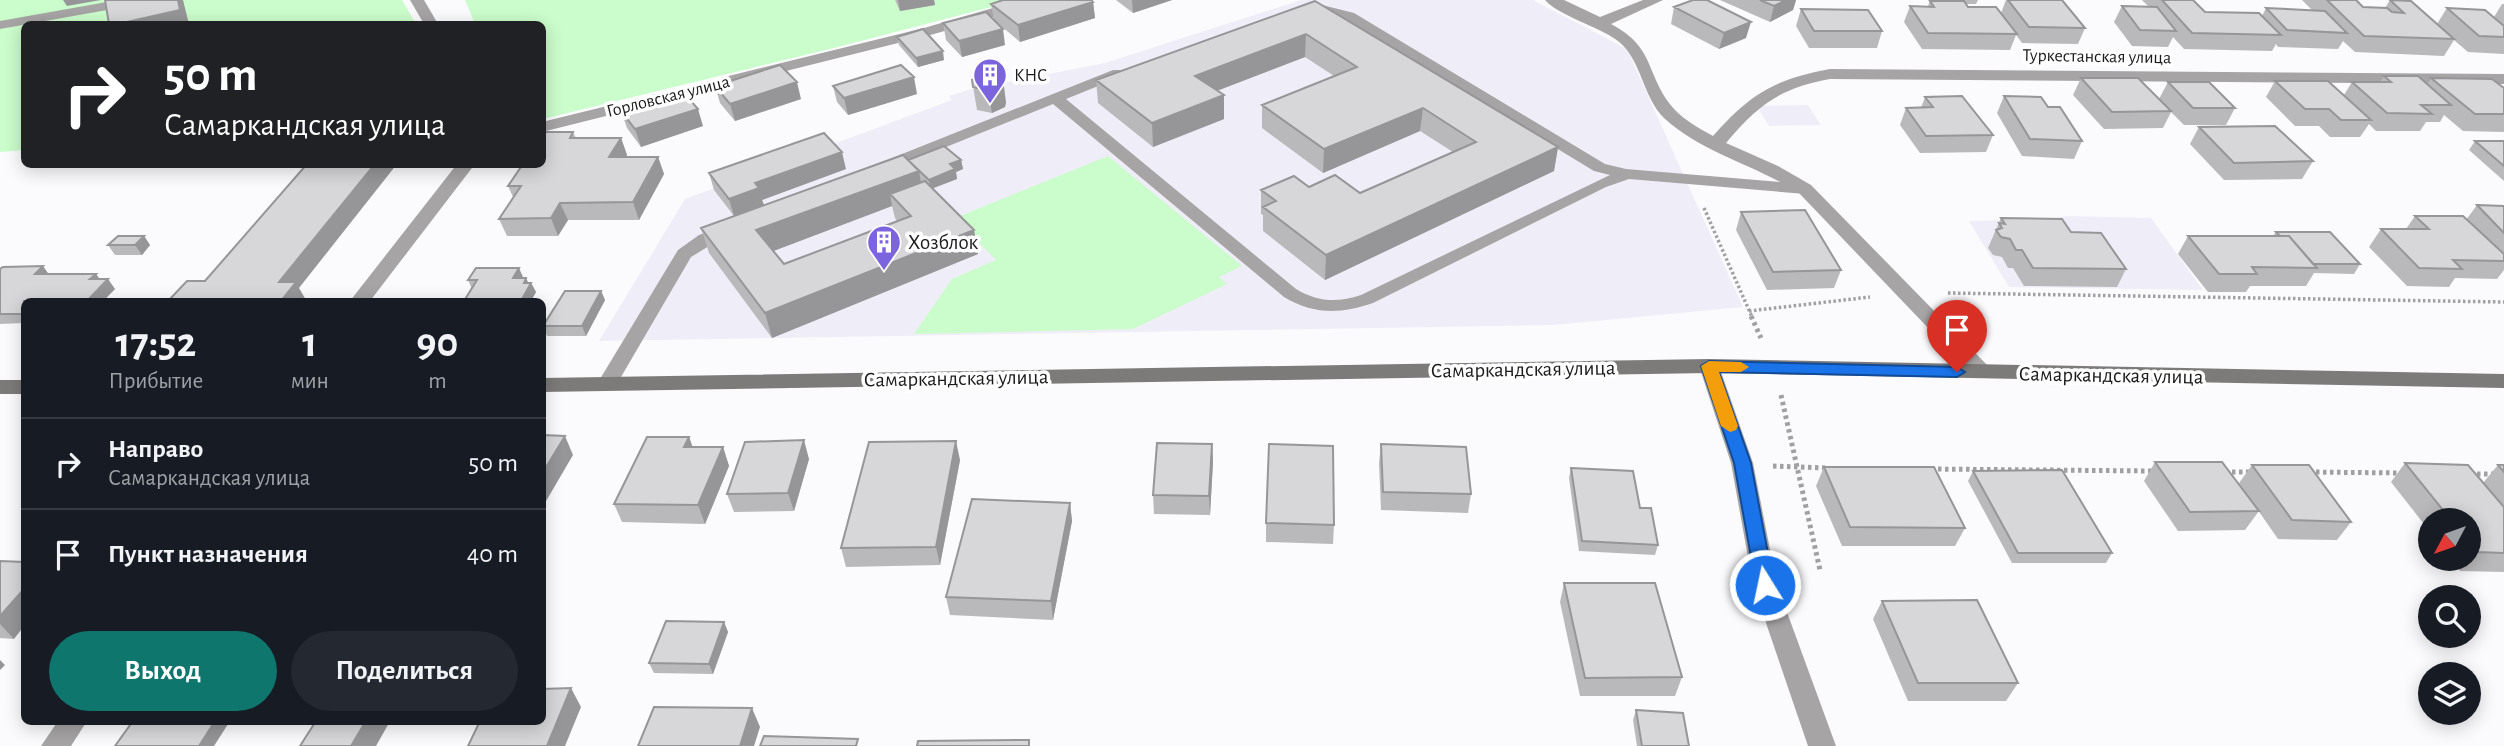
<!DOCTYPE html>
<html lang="ru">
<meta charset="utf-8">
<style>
:root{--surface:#171b24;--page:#242831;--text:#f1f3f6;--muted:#9ea1a6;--line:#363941;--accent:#0f766e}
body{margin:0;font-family:"Alegreya Sans",sans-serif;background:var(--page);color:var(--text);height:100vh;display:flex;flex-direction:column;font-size:26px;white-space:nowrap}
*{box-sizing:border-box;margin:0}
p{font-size:23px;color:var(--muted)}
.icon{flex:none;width:38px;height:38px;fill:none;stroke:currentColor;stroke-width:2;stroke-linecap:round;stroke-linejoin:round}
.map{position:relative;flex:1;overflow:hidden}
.sheet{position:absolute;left:21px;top:298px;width:525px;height:427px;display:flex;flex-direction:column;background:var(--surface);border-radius:10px;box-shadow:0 4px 18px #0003}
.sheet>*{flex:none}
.hud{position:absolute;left:21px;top:21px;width:525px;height:147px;border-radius:10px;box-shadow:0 4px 18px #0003;background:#202124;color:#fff;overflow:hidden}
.needle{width:46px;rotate:229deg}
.fabs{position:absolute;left:2418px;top:508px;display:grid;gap:14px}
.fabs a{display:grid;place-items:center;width:63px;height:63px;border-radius:50%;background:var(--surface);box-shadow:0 4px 18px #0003;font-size:35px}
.pin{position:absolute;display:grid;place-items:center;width:60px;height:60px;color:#fff;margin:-72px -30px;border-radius:50% 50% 50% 0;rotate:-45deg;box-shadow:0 0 7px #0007}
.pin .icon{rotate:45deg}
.me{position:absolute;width:77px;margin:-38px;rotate:350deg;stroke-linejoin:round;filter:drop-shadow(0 0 5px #0008)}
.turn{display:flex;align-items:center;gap:24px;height:147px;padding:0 28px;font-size:32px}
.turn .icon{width:91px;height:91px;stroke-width:2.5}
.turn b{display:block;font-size:49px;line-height:60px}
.eta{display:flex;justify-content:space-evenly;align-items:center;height:119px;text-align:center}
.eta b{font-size:42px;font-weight:700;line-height:49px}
.action{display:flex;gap:14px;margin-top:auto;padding:14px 28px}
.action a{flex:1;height:80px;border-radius:42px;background:var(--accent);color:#fff;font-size:28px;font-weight:700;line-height:80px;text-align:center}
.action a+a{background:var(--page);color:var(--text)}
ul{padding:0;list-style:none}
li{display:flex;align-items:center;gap:21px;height:91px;padding:0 28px;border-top:2px solid var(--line)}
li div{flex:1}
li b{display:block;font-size:26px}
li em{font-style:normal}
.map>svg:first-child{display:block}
.built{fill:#efeef8}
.green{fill:#cbfccb}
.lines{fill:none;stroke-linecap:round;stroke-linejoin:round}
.path-far1{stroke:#a0a0a2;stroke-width:3.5;stroke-dasharray:2.5 2.5;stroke-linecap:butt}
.path{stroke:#a0a0a2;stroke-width:5;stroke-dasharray:3.5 3.5;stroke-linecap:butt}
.lane{fill:#a6a4a4;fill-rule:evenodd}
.street{fill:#a6a4a4;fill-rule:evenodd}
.secondary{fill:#7d7b7a;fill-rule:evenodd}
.wall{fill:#b9b9bb;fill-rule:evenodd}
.shaded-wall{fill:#969699}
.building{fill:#d7d7da;stroke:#969699;stroke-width:2}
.route{fill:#1a73e8;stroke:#114b97;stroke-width:2}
.slow{fill:#f59e0b}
.labels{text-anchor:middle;stroke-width:7;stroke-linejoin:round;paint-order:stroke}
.far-street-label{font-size:18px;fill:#1b1b1c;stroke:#fff}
.far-poi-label{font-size:18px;fill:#1b1b1c;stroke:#fff;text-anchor:start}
.poi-label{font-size:21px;fill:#1b1b1c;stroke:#fff;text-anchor:start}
.street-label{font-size:21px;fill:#1b1b1c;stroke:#fff}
</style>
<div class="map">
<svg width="2504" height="746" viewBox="0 0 2504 746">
<rect width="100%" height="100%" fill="#fbfbfe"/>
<path class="built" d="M1301,0H1533L1627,49L1743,307L1554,325L599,341L685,199L952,100L949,96L971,89L1105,63Z
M1808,105L1821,125L1769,126L1757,106Z
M2068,216L2151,218L2203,290L2009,287L1969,221L2047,219Z"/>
<path class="green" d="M0,0H402L416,24H24V150L0,152Z
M465,0H1018L834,48L543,119L542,24H475Z
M1108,156L1242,266L1219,277L1227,284L1133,329L914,334L952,279L996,260L955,218Z"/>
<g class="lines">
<path class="path-far1" d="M1704,208L1752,317
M1948,293L2504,302
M1749,311L1870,297"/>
<path class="path" d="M1751,316L1761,338
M1781,395L1820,570
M1773,466L1828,468
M1931,469L2153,471
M2225,472H2251
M2309,472L2402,473
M2470,474H2504"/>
<path class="lane" d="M118,0H148L141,4L0,29V21Z
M410,0H424L438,24H424Z
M1322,5L1354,13L1605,164L1626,169L1805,184L1813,189L1805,194L1629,179L1606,187L1373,303C1341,314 1314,315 1284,297L1053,104L889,170L883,172L875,167L877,164L1113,70H1123L1125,73L1123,76L1066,99L1296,289C1318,302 1337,303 1361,295L1610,175L1594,171L1344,19C1333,16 1304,14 1298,10L1305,6Z
M728,224L734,225L737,229L691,257L614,389H600L597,384L678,250L699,235Z"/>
<path class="street" d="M1021,0H1044L1042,3L934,34L542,132V122L924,28Z
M1545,0H1564L1600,17L1643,0H1663L1611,24C1654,47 1645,69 1669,103C1679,117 1698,128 1713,136C1750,94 1775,79 1830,69L2504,74V84L1830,79C1780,88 1758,105 1726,143L1778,166L1811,185L1990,368L1994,373L1990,378H1976L1799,193C1756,165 1702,153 1664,118C1642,96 1642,60 1618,41C1598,26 1559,16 1545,0Z
M457,164H475L370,301H350Z
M1709,359L1716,361L1719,366L1753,463L1777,585L1836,746H1808L1753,585L1731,463L1699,366L1702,361Z
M58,721H87L71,746H41Z"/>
<path class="secondary" d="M1709,359L2504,374V388L1709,373L542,392V378Z
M0,380H24V394H0Z"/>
</g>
<path class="wall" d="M895,0H934L935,5L900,11Z
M1116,0H1172L1133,13Z
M1720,0H1796L1793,10L1770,22Z
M1945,0H1978L1976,4H1966L1968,7L2001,13L2006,0H2062L2085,28L2078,44L2022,43L2016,35L2010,50L1922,49L1904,22L1910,6H1928L1930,1H1945Z
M2142,0H2193L2205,12L2262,16L2266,8L2312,10L2302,0H2356L2363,7L2385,8L2390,0L2437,24L2447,8L2494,17L2502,4H2504V54L2468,52L2454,40L2444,56L2355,52L2343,41L2338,49L2278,47L2276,44L2272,51L2184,49L2173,37L2168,47L2132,46L2114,22L2122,6L2156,7L2157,6H2148Z
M1315,1L1558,147L1554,171L1325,280L1263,231V215L1261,214V190L1309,187L1360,193L1453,152L1420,131L1323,173L1262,128V105L1334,76L1305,57L1217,90L1224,119L1153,147L1098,103L1096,80Z
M1093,2L1095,18L1020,42L994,20L991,4Z
M1674,7L1746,38L1719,49L1671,24Z
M1801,9L1882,31L1877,48H1809L1796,26Z
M943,23L1005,45L962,57L946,40Z
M897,37L944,60L918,67L899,45Z
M991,73L1006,102L1005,107L992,113L977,110L972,80Z
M2384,76L2427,85L2431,78L2504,88V132L2463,131L2444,115L2440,122H2426L2420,131H2376L2369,124L2360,137H2330L2319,126H2295L2266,97L2275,81L2344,95L2352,82H2380Z
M2081,78L2159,99L2168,82L2235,108L2226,125H2184L2171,112L2163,128L2104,129L2073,95Z
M715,86L801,99L735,121L720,103Z
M833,86L917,94L848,115L837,102Z
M2004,96L2048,107L2082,141L2074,159L2022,156L1997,113Z
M1925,97L1993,135L1986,152L1920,153L1900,125L1906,108H1921Z
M621,111L703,126L641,147L627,128Z
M2199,127L2313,161L2302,179L2224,180L2190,144Z
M573,132L576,138H621L627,155L626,157H658L664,174L639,220H568L558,236H507L499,219L513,197L508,186Z
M2475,141H2504V181L2469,150Z
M908,160H961L963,169L956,172L957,179L932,189L974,230L978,254L772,338L709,253L701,228L734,216L714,190L709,173L846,169L762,200L764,205ZM892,206L895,218L897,221L784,264L773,251Z
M2477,205L2504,206V270L2497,279L2455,278L2449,287L2407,286L2369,247L2381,229H2406L2415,216L2466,220Z
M1741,212L1841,270L1834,288L1767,290L1736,230Z
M2001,218L2071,232L2126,269L2117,287L2024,286L2013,268H2008L2002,257L1993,255L1988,248Z
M2276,232L2360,264L2354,274L2314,273L2306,286H2250L2246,292H2208L2178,254L2188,236H2273Z
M144,236L150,245L142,255H115L108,245Z
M0,269L49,274H96L100,279L115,289L103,301H24V323L0,324Z
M523,277L522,278L528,283H531L536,292L531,301H464L472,289L468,280Z
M601,291L605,300L586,336H547L543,326Z
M689,437L692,447H723L729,466L705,524L622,522L614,504Z
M1212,444L1213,462L1210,515L1154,514L1153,495Z
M1381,444L1471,494L1468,513L1381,510L1379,463Z
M809,459L794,511L734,512L727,494Z
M960,460L940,565L846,567L841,548Z
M2155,462L2259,511L2245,530L2178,531L2144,481Z
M2405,463L2483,483L2498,465H2504V572L2460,571L2450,558H2469V520H2431V533L2391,482Z
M2252,465L2351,522L2337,540L2278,539L2239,483Z
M1824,467L1965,528L1955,546H1842L1816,486Z
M1571,468L1640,508L1658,545L1655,555L1579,551L1569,478Z
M1973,471L2112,553L2106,563H2012L1968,481Z
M1070,503L1072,521L1053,620L950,615L946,597Z
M1266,523L1334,525L1333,544L1266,542Z
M0,561L14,639L0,638Z
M1564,583L1682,677L1675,696H1580L1560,602Z
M1882,601L2018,683L2006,701H1908L1873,619Z
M724,622L728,632L713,674L654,673L649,663Z
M1636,710L1689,746H1637L1633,720Z"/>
<path class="shaded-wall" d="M63,0H101L67,6Z
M178,0H183L189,24H118Z
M898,0H934L935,5L900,11Z
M1132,0H1172L1133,13Z
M1783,0H1796L1793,10L1770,22L1774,6Z
M1093,2L1095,18L1020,42L1018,25Z
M1751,22L1746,38L1719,49L1724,33Z
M1003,29L1005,45L962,57L959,41Z
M1306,34L1305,57L1196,99L1195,76Z
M943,51L944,60L918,67L916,58Z
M914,77L917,94L848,115L844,98Z
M1003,79L1006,102L1005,107L992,113L988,90Z
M797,82L801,99L735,121L730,104Z
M1224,95V119L1153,147L1152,123Z
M1423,108L1420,131L1323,173L1324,149Z
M698,109L703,126L641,147L635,129Z
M621,138L627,155L616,174L609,157Z
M1558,147L1554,171L1325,280L1326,255Z
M842,152L846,169L762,200L764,205L734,216L729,199L755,183Z
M658,157L664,174L639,220L633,202Z
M961,160L963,169L956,172L957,179L930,189L929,180L950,164Z
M375,164H397L299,288L306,300V301H281L279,282Z
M919,171L923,195L890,194L892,206L763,255L756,230Z
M560,203L568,220L558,236L551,218Z
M974,230L978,254L772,338L765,313Z
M144,236L150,245L142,255L135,245Z
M43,266L50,276L35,274Z
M519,268L523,277L517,288L513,278Z
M96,274L102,283L90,279Z
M526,278L530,286L531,283L536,292L531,301H521L524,283Z
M108,279L115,289L103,301H87Z
M601,291L605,300L586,336L582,326Z
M565,436L573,455L542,508V474Z
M689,437L696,456L684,447Z
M804,440L809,459L794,511L788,493Z
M956,441L960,460L940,565L936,547Z
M1212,444L1213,462L1210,515L1209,496Z
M723,447L729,466L705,524L698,505Z
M1070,503L1072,521L1053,620L1051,601Z
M24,589V626L14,639L0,624V616Z
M724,622L728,632L713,674L709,664Z
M0,660L5,665L0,670Z
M571,688L581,707L565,746H547Z
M752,708L760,727L754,746H740Z
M215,721H230L214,746H199Z
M366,721H388L389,723L376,746H351Z"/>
<path class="building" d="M105,0H178L180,10L118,24H109Z
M1003,0H1091L1093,2L1018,25L991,4Z
M1693,0H1707L1751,22L1724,33L1674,7Z
M1760,0H1786L1774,6Z
M2008,0H2062L2085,28L2029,27Z
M2162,0H2193L2205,12L2259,13L2281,35L2192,33Z
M2327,0H2356L2363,7L2387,8L2392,12L2404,13L2390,0L2411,1L2454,39L2364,36Z
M1315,1L1558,147L1326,255L1263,207L1276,201L1261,190L1294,176L1309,187L1335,175L1360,193L1476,142L1423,108L1324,149L1262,105L1357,67L1306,34L1195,76L1224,95L1152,123L1096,80Z
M1930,1H1964L1968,7H1996L2017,34L1928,33L1910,6L1934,7Z
M2122,6L2157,7L2176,31L2140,30Z
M2266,8L2325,11L2347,33L2287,30Z
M2447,8L2485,10L2504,26V37L2479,36Z
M1801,9L1868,10L1882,31H1814Z
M986,12L1003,29L959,41L943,23Z
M923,29L943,51L916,58L897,37Z
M780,65L797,82L730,104L715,86Z
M901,65L914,77L844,98L833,86Z
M991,73L1003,79L1002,83L988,90L973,87L972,80Z
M2384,76H2418L2451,105H2421L2432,114L2387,113L2352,82H2391Z
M2081,78H2138L2171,111L2112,112Z
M2431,78L2492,79L2504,88V114H2475Z
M2275,81H2328L2371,120H2341L2329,109H2305Z
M2168,82H2209L2235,108H2193Z
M683,92L698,109L635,129L621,111Z
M1962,96L1993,135L1926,136L1906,108L1933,107L1925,97Z
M2004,96L2041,97L2048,107H2060L2082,141L2030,139Z
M2275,126L2313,161L2234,163L2199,127Z
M545,132H573L570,138H621L609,157H658L633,202L560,203L551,218L499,219L521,186H508L523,164H542V135Z
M824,133L842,152L755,183L759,188L729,199L709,173Z
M2475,141H2504V166Z
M944,146L961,160L950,164L955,169L929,180L908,160Z
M903,155L919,171L756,230L784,264L911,216L890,194L925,181L974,230L765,313L701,228Z
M307,164H375L279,282H296L281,301H168L187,281H205Z
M2477,205L2504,206V233Z
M1805,210L1841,270L1773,272L1741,212Z
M2415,216H2463L2504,254V261L2453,260L2462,269L2419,268L2381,229H2429Z
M2001,218L2062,219L2071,232L2101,233L2126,269L2033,268L2022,250H2016L2010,239L2001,237L1996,230L2002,228L1999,223L2005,224Z
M2276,232H2330L2360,264H2313L2289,236H2280Z
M118,236H144L135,245H108Z
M2188,236H2289L2317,268L2252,267L2257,274H2219Z
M43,266L35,274H96L90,279H108L87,301H24V314H0V269L3,267Z
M476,268H519L513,278H526L524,283H531L521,301H464L477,280H468Z
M565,291H601L582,326H543Z
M542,435L565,436L542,474Z
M647,437H689L684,447H723L698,505L614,504Z
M804,440L788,493L727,494L745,442Z
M956,441L936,547L841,548L869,442Z
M1157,443L1212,444L1209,496L1153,495Z
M1269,444L1333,446L1334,525L1266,523Z
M1381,444L1466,447L1471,494L1383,492Z
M2155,462H2222L2259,511L2190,512Z
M2405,463L2468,465L2504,507V553L2477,552L2469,543V520H2451Z
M2252,465H2309L2351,522L2292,520Z
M2498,465H2504V472Z
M1824,467H1934L1965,528L1850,527Z
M1571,468L1633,471L1640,508H1651L1658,545L1582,541Z
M2062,470L2112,553H2018L1973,471Z
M972,499L1070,503L1051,601L946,597Z
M0,561L24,562V589L0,616Z
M1564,583H1655L1682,677L1585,678Z
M1977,600L2018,683H1918L1882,601Z
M666,621L724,622L709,664L649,663Z
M571,688L547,746H468L480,721H542V689Z
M654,707L752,708L740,746H638Z
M1636,710L1683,713L1689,746H1642Z
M133,721H215L199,746H115Z
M316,721H366L351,746H300Z
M764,736L858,739L856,746H760Z
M1029,740V746H917L918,741Z"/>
<path class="route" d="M1709,361L1957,367L1965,372L1957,377L1719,372L1751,463L1774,585L1771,590L1765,592L1758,590L1756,585L1734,463L1701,366Z"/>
<path class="slow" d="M1709,361L1741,362L1749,367L1741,372H1719L1738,426L1736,430L1730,432L1721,426L1701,366Z"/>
<defs>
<g id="building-pin" transform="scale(1.75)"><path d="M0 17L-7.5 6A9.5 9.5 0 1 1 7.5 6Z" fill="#7c64df" stroke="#fff"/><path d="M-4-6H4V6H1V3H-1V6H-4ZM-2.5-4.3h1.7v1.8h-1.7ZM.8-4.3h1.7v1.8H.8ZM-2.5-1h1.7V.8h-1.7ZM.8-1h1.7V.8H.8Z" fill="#fff"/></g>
</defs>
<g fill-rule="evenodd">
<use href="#building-pin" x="990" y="75"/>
<use href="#building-pin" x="884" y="242"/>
</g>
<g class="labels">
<g class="far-street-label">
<text transform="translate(2097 56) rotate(1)" y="6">Туркестанская улица</text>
<text transform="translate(668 96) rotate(-14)" y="6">Горловская улица</text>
</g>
<g class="far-poi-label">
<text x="1014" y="81">КНС</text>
</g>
<g class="poi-label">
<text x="908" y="249">Хозблок</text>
</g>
<g class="street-label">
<text transform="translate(1523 369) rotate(-1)" y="7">Самаркандская улица</text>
<text transform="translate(2111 375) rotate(1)" y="7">Самаркандская улица</text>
<text transform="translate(956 378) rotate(-1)" y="7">Самаркандская улица</text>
</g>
</g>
</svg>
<div class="fabs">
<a><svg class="needle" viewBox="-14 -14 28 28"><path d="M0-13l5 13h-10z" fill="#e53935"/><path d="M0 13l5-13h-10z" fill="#9ea1a6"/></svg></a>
<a><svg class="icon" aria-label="search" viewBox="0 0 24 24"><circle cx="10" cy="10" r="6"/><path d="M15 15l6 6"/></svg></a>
<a><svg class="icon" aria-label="layers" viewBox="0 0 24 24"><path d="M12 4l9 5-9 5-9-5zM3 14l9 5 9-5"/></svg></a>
</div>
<div class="pin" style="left:1957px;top:372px;background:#d93025"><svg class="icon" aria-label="arrive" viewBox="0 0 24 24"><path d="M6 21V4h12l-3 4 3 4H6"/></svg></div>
<svg class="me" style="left:1765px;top:585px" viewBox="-20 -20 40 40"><circle r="17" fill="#1a73e8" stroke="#fff" stroke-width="3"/><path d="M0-11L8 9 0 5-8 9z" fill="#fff"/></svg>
<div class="hud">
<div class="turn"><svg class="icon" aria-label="right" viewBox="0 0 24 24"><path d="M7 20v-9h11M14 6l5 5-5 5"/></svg><div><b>50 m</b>Самаркандская улица</div></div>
</div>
<section class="sheet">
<div class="eta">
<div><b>17:52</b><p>Прибытие</p></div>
<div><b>1</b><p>мин</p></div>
<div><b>90</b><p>m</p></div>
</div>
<ul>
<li><svg class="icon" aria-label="right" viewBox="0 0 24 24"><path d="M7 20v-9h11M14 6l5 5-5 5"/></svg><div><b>Направо</b><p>Самаркандская улица</p></div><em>50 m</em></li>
<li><svg class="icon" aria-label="arrive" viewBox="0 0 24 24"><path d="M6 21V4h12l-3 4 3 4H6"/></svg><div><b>Пункт назначения</b></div><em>40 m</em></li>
</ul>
<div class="action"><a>Выход</a><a>Поделиться</a></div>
</section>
</div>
